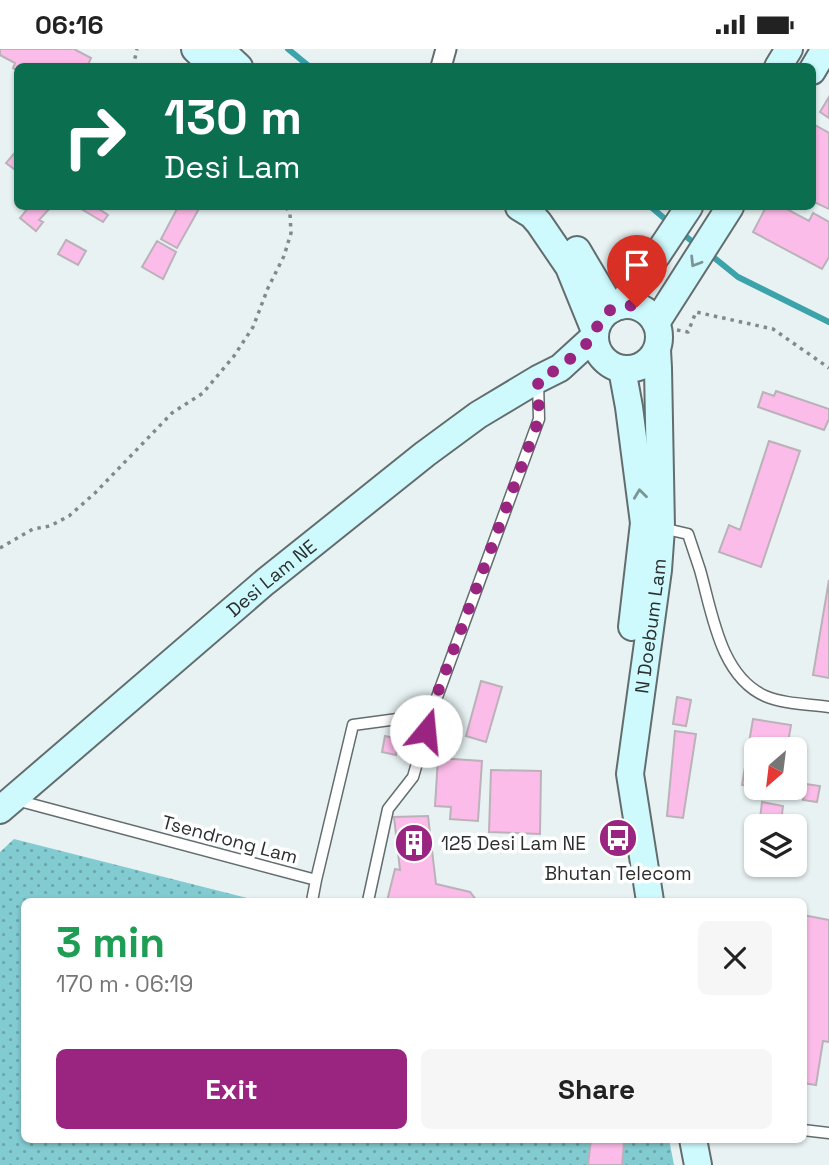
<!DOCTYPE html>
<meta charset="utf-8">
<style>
:root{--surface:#fff;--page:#f6f6f6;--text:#222;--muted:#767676;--accent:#992581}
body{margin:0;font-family:"Space Grotesk",sans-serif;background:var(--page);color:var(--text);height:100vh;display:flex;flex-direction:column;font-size:26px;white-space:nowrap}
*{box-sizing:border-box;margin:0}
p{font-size:23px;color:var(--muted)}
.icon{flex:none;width:38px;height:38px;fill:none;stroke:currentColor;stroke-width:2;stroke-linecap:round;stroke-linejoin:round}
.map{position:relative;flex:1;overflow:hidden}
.drawer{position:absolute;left:21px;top:849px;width:786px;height:245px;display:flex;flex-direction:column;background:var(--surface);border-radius:10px;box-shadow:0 2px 5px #0004}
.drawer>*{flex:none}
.banner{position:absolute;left:14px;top:14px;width:802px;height:147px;border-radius:10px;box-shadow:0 2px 5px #0004;background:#0b6e4f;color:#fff;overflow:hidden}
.needle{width:46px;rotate:208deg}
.tools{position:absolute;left:744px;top:688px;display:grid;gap:14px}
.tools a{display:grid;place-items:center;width:63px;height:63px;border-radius:10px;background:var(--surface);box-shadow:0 2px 5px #0004;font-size:35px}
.pin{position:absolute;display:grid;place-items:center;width:60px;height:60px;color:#fff;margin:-72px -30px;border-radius:50% 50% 50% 0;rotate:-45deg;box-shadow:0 0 7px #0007}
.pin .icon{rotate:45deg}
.me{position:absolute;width:77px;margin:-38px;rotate:17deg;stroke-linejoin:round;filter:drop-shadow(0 0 5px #0008)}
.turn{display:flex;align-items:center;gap:24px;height:147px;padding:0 35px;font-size:32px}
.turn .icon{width:91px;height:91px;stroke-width:2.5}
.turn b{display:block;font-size:49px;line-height:60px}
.round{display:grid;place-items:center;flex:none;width:74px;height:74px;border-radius:10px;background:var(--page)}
.head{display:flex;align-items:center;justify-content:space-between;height:119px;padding:0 35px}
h1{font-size:42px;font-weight:700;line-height:52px;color:#1e9e55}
.primary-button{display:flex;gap:14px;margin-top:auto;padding:14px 35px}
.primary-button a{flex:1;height:80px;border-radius:10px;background:var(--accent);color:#fff;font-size:28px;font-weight:700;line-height:80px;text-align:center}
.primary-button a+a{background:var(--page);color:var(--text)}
.status{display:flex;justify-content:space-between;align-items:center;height:49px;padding:0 35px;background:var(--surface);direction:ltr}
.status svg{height:19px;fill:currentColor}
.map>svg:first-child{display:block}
.grass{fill:url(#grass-dots)}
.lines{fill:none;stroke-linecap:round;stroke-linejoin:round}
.stream{stroke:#3ca3ab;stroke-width:6}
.building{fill:#fcbce9;stroke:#bab2b8;stroke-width:2}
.service-casing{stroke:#646d6e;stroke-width:13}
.minor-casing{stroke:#646d6e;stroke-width:23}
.secondary-casing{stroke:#646d6e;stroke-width:30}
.path{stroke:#82898a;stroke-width:3.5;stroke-dasharray:3.5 5;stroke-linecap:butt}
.service{stroke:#fff;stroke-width:10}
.minor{stroke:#fff;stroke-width:19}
.secondary{stroke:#cefafd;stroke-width:26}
.oneway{stroke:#7c9496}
.route{stroke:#992581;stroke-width:12;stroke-dasharray:0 21.6}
.labels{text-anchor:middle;stroke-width:7;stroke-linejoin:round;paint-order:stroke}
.street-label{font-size:19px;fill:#2b2f2f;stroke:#fff}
.poi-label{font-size:19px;fill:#2b2f2f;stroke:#fff;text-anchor:start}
</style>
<div class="status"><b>06:16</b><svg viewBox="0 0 49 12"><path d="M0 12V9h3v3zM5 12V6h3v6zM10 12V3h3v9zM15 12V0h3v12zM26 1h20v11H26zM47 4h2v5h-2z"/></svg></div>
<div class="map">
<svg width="829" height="1116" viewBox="0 0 829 1116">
<defs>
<pattern id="grass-dots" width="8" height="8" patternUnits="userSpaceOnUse" patternTransform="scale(1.75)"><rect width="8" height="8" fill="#81cbd1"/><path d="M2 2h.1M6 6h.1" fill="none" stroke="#6aa5aa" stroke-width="1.8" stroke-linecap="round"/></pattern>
</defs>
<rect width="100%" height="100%" fill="#e8f2f3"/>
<path class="grass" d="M14,790L259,852H24V1090H669L674,1116H0V803Z"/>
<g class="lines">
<path class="stream" d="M288,0L310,18
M651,158L671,175
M679,182L698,197
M707,203L738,228L829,273"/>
</g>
<path class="building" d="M0,0H74L91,9L87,18H18V22L13,19L15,14L0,6Z
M829,48V69L820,63Z
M815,76L829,84V160L812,152V81Z
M18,100V123L6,114Z
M29,158H51L39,171L43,173L36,182L20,169Z
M78,158H96L108,166L103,173Z
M178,158H200L177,199L161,190Z
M766,158H783L809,172L813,164L829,173V208L822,220L753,183Z
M66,191L86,202L78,216L58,205Z
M157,192L176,203L163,230L142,218Z
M776,342L829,360V370L824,381L758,358L763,343L774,347Z
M769,392L800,402L761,518L719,503L729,476L740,481Z
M829,531V629L813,626Z
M481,632L502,638L486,693L466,687Z
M677,648L691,651L686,677L673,675Z
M753,670L791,676L787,700H756V738H794L793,745L742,736Z
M675,682L696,685L683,769L667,767Z
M385,687L399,690L396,706L382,703Z
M438,709L482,712L478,772L450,770L451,758L435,757Z
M491,721L541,722L540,785L489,783Z
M806,735L820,737L817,753L803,751Z
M762,753L783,757L781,773L760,770Z
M428,767L436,835L470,843L477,852H387L395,820L400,821L394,768Z
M803,866L829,871V993L823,992L816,1036L803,1034Z
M591,1090H621L624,1093L622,1116H588Z"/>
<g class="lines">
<g class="service-casing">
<path id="service" d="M662,479L688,485C692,497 696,509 700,521C712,563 720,627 765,647C784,655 808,655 829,658
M16,751L316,831L353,676L405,669L433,659L539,370L538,334
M312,852L316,831
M368,852L388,760L413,728L433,659
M803,1081L829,1084"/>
</g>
<g class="minor-casing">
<path id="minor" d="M441,18L446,0"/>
</g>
<g class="secondary-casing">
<g id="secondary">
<path d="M195,0L214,18"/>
<path d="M220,0L239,18"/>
<path d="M778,18L789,0"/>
<path d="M812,22L825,0"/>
<path d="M519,158L532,166L539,174L569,218L595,282"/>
<path d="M577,201L612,260"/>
<circle cx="627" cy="288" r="32"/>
<path d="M620,257L657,206L689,158"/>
<path d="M656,274L730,158"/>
<path d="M622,320L629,358L644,474L632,578"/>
<path id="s1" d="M0,761L265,533L425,405L478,366L538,330L560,319L595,287"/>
<path id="s2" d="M650,852L630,725L658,521L661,479L658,319L657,301"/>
<path d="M693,1090L698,1116"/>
</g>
</g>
<path class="path" d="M133,18L137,0
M677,281L688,283L696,263L773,280L829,319
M0,499L33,480L50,477L69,467L95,444L172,364L203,344L234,307L253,278L268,239L284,207L291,184L290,165L286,158"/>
<use href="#service" class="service"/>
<use href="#minor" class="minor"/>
<use href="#secondary" class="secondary"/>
</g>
<defs><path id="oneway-chevron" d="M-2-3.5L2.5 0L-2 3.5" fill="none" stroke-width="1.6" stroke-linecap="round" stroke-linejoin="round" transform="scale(1.75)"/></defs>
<g class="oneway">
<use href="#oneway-chevron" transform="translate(695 213) rotate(122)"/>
<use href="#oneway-chevron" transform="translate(640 445) rotate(-97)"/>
</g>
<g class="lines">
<path class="route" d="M426,682L432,659L539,370L538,330L560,319L595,287L598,274L604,265L612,260L629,256L637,258"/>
</g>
<defs>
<g id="bus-disc" transform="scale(2.0125)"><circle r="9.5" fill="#992581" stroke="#fff"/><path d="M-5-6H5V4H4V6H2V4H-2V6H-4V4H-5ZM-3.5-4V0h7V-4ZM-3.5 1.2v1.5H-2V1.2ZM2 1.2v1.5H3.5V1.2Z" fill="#fff"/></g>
<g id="building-disc" transform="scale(2.0125)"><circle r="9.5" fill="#992581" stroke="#fff"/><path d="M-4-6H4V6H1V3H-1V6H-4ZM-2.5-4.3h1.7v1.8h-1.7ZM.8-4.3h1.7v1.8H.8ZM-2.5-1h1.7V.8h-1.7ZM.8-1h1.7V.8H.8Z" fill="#fff"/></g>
</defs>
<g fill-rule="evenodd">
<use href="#bus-disc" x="618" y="789"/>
<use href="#building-disc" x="414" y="794"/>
</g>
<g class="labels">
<g class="street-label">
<text dy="7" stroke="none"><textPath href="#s1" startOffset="357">Desi Lam NE</textPath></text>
<text dy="7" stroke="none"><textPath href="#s2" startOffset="278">N Doebum Lam</textPath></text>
<text transform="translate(230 790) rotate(15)" y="7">Tsendrong Lam</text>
</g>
<g class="poi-label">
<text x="441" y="801">125 Desi Lam NE</text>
<text x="618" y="831" text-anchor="middle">Bhutan Telecom</text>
</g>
</g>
</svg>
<div class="tools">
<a><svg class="needle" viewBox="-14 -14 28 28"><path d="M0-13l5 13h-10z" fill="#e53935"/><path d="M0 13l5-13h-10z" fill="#767676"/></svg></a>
<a><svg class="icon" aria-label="layers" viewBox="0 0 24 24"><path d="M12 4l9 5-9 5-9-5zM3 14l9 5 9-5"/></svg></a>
</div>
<div class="pin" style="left:637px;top:258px;background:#d93025"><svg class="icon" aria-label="arrive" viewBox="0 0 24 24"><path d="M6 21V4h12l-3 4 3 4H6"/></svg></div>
<svg class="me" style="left:426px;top:682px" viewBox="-20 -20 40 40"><circle r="19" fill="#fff"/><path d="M0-13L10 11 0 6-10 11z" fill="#992581"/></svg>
<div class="banner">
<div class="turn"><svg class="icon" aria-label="right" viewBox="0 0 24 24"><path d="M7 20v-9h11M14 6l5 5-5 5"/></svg><div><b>130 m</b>Desi Lam</div></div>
</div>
<section class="drawer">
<div class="head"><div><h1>3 min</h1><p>170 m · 06:19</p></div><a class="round"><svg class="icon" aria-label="close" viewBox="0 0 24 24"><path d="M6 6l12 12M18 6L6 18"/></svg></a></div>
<div class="primary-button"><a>Exit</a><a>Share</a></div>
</section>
</div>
